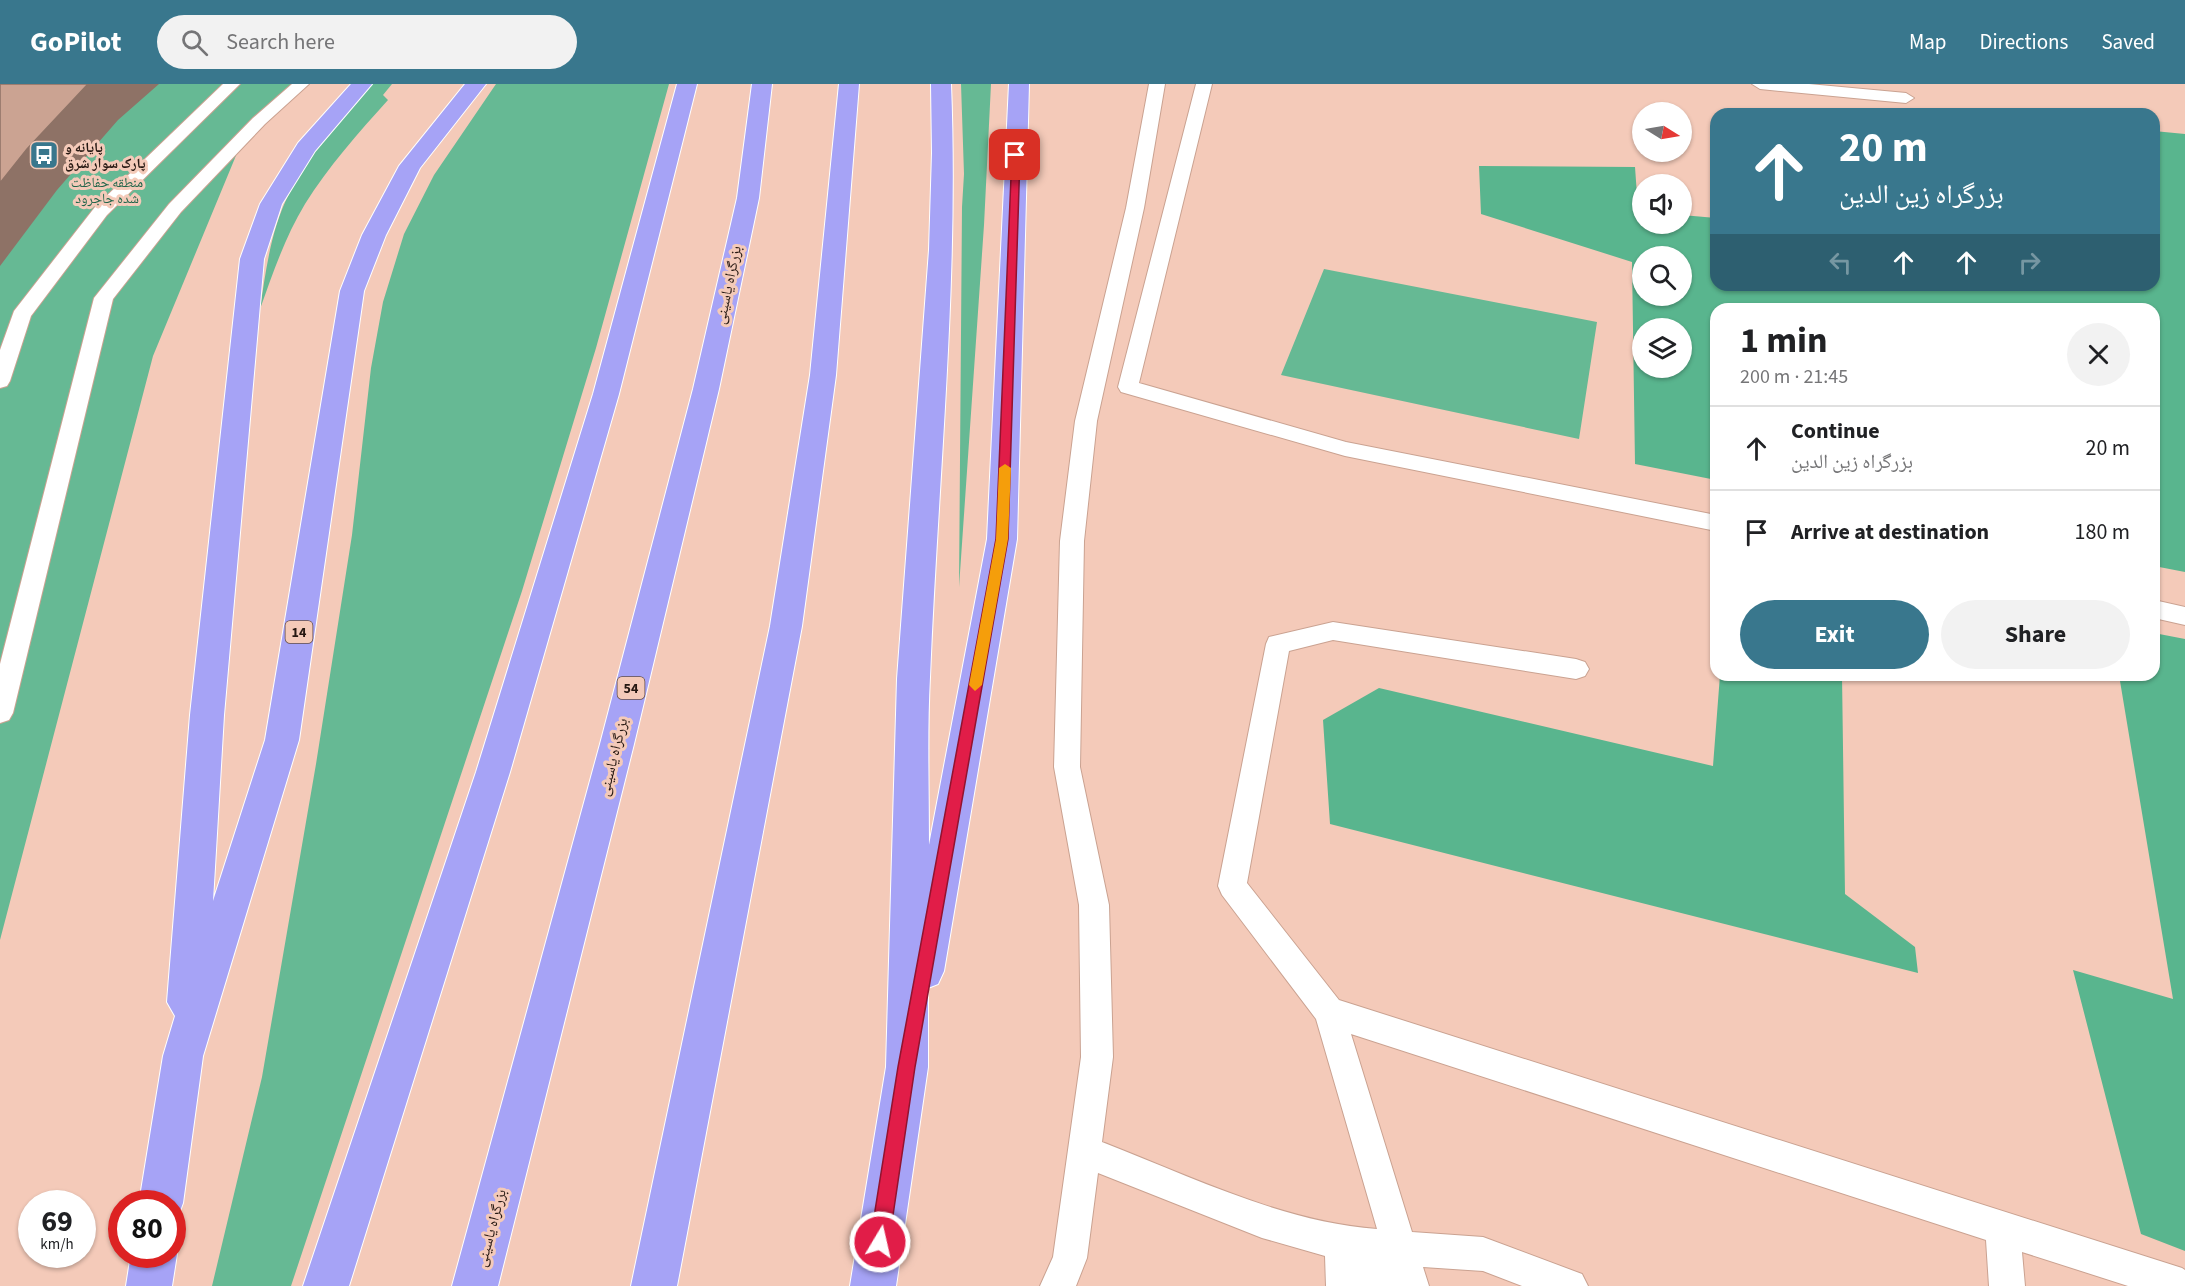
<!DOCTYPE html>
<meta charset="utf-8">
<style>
:root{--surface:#fff;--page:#f2f2f2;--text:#202124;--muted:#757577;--line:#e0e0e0;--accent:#39778d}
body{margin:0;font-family:"Source Sans 3","Noto Naskh Arabic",sans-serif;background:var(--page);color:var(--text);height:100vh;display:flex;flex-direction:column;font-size:22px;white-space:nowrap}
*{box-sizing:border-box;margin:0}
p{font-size:20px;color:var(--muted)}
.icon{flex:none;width:33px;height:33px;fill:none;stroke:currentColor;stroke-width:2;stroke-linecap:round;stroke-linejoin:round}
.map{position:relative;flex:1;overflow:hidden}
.side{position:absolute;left:1710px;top:219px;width:450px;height:378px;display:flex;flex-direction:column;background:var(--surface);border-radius:18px;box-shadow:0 2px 4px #0004}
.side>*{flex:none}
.banner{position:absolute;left:1710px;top:24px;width:450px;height:183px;border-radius:18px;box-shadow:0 2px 4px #0004;background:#39778d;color:#fff;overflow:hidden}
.needle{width:39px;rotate:101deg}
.tools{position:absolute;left:1632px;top:18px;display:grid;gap:12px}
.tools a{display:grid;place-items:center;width:60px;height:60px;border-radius:50%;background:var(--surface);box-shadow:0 2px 4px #0004;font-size:30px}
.speed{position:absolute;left:18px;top:1106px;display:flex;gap:12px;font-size:30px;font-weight:700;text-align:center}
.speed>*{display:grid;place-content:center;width:78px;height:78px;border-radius:50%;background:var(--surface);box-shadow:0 2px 4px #0004;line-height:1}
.speed small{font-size:15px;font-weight:400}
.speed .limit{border:9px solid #d22;background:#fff;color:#111}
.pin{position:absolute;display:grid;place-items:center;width:51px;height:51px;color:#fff;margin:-26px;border-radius:12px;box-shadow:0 3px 9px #0006}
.me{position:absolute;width:66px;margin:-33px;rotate:9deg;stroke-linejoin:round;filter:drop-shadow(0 0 4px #0008)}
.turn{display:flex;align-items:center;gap:21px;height:126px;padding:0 30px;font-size:27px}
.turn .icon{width:78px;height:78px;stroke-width:2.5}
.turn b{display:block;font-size:42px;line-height:51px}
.lanes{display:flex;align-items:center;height:57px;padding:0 30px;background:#0003;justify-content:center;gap:30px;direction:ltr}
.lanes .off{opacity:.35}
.round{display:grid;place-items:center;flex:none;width:63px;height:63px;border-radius:32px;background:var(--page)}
.headline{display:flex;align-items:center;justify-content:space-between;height:102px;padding:0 30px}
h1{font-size:36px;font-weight:700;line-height:45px}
.action{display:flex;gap:12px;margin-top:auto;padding:12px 30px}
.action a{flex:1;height:69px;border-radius:36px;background:var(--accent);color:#fff;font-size:24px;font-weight:700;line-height:69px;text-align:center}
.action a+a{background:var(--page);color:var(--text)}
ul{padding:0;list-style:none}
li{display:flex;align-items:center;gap:18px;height:84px;padding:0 30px;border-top:2px solid var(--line)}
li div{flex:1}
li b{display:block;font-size:22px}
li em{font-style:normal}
header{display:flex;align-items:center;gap:36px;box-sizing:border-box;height:84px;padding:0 30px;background:var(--accent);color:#fff}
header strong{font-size:28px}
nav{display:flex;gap:33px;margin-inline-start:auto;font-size:21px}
.search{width:420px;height:54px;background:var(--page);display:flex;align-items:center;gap:15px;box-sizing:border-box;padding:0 21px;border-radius:33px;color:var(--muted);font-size:22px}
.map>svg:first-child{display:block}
.green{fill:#66b994}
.forest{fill:#59b58e;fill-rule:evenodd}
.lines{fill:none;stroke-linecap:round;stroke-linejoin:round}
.service-casing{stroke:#caa291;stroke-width:2}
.trunk-casing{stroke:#fff;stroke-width:2}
.service{fill:#fff;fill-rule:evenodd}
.trunk{fill:#a6a3f6;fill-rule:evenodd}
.shaded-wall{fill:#8e7266}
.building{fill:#cba392;stroke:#8e7266;stroke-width:1.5}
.route{fill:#e11d48;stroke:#92132f;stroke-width:1.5}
.slow{fill:#f59e0b}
.labels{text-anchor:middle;stroke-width:6;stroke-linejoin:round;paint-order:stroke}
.far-poi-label{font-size:14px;font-weight:bold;fill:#261812;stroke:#f4cab9;text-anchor:start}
.far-park-label{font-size:14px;fill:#20654a;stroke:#f4cab9}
.shield{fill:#f4cab9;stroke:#644d44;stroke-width:1.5}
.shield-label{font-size:14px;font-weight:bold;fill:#261812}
.street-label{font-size:15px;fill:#261812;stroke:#f4cab9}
</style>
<header>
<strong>GoPilot</strong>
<div class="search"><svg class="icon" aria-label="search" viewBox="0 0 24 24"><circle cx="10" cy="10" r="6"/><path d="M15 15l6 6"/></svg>Search here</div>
<nav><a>Map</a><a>Directions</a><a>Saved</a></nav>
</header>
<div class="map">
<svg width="2185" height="1202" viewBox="0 0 2185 1202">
<rect width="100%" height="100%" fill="#f4cab9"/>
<path class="green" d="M0,0H299L247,45L153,272L0,856Z
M372,0H392L383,11L388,16C359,48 328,83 305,120C285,153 273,189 260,225C266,186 271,145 289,110C310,68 341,34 372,0Z
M496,0H669L596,264L522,507L291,1202H212L262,993L316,680L352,451L371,284L383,218L404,150L434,91Z
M961,0H991L984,141L959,503L962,123L964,90Z
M1324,185L1597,238L1579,355L1281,291Z"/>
<path class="forest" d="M2154,47L2185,50V488L2154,482V225H1716V396L1635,380L1632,178L1481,130L1479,82L1635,83L1638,125L1642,126V140H1682V131L1716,134V201H2154ZM1642,172H1682V212H1642ZM1642,244H1682V284H1642Z
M2154,549L2185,555V1167L2141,1150L2073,886L2173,915L2119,591H2154Z
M1720,591H1842L1845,810L1915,863L1918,889L1330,740L1323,636L1379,604L1713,682Z"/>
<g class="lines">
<g class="service-casing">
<path id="service" d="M223,0H240L107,131L31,232L10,297L7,302L0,304V266L14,227L95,123Z
M292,0H309L265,40L181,128L113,215L13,629L9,636L0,639V580L94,214L169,120L253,34Z
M1149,0H1165L1144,124L1097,337L1084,457L1080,683L1109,821L1113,973L1102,1058C1190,1092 1282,1138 1377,1145L1316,935L1222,811L1218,802L1266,560L1269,553L1333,538L1576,575L1585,578L1589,585L1585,592L1576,595L1333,556L1289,567L1247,799L1339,916L2182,1184L2185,1186V1202H2128L2022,1168L2025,1202H1989L1986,1156L1351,950L1412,1148L1483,1153L1582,1190L1588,1202H1522L1483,1187L1423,1183L1429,1202H1326L1325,1172L1262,1154L1098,1089L1087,1174L1076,1202H1040L1053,1173L1081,973L1079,821L1054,683L1060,457L1075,337L1126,124Z
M1196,0H1212L1139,299L1346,358L1716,431V447L1345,372L1121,308L1118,303Z
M1752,0H1809L1906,9L1914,14L1906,19L1760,5Z
M2154,516L2185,523V541L2154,534Z"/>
</g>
<g class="trunk-casing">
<path id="trunk" d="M351,0H372L315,67L282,120L264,175L224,631L213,817L265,656L340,207L362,151L399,82L465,0H486L420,84L386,151L364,207L299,656L203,972L183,1119L177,1135L172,1136V1119H139L163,972L175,932L167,918L190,631L240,175L260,120L298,59Z
M677,0H697L619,310L510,688L349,1202H303L476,688L593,310Z
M752,0H772L759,114L719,305L634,660L498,1202H452L600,660L693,305L737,114Z
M839,0H859L836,291L802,542L677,1202H631L770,542L810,291Z
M931,0H951C959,198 938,395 930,593C927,649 929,705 929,761L987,455L1009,0H1029L1017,455L944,887L938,900L928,904V983L896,1202H850L886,983L897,595L929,166L932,69Z
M172,1160L177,1170L172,1202H126L131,1170H172Z"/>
</g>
<use href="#service" class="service"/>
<use href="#trunk" class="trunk"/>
</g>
<path class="shaded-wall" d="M88,0H159L118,36L57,106L0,182V99L27,65Z"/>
<path class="building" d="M0,0H88L27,65L0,99Z"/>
<path class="route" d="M1012,69L1020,71L1008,455L915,983L889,1158L886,1165L880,1167L873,1165L870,1158L898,983L996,455Z"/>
<path class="slow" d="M1005,380L1011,384L1008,455L982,601L975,607L969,601L996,455L999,384Z"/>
<defs>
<g id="bus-square" transform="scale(1.5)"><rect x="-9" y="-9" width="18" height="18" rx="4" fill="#39778d" stroke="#f4cab9"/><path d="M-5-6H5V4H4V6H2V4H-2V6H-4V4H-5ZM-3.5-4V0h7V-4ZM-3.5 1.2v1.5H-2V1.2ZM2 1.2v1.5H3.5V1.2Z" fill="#fff"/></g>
</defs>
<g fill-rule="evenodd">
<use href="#bus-square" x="44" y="71"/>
</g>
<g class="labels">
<g class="far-poi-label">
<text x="65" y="68">پایانه و<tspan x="65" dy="16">پارک‌ سوار شرق</tspan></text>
</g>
<g class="far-park-label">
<text x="107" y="103">منطقه حفاظت<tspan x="107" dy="16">شده جاجرود</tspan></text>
</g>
<g class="shield">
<rect x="285.5" y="537" width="27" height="22" rx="4.5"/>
<rect x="617.5" y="593" width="27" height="22" rx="4.5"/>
</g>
<g class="shield-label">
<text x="299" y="553">14</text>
<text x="631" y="609">54</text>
</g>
<g class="street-label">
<text transform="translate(728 201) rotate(-78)" y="5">بزرگراه یاسینی</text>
<text transform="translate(613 673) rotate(-76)" y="5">بزرگراه یاسینی</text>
<text transform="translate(491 1144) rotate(-75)" y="5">بزرگراه یاسینی</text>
</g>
</g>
</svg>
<div class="tools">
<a><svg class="needle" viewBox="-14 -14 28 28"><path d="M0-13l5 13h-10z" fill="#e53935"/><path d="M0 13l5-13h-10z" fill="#757577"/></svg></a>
<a><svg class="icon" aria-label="sound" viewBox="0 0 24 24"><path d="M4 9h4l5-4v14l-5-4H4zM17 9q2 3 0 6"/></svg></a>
<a><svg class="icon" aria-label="search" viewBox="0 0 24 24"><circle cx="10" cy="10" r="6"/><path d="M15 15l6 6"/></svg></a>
<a><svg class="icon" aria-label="layers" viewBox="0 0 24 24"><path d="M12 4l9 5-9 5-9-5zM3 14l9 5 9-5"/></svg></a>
</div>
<div class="speed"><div>69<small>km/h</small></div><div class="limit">80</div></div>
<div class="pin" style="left:1015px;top:71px;background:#d93025"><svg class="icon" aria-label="arrive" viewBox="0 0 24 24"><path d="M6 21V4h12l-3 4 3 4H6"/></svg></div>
<svg class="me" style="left:880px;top:1158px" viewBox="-20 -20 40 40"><circle r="17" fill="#e11d48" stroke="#fff" stroke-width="3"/><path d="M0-11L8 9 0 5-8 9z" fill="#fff"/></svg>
<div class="banner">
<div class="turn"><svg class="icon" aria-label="ahead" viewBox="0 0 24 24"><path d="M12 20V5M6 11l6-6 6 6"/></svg><div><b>20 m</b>بزرگراه زین الدین</div></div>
<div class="lanes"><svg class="icon off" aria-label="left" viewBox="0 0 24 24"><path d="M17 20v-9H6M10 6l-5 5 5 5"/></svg><svg class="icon" aria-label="ahead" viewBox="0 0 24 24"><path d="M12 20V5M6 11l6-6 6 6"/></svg><svg class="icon" aria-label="ahead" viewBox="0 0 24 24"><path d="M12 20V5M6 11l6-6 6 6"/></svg><svg class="icon off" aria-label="right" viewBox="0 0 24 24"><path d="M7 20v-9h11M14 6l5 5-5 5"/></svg></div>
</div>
<section class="side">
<div class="headline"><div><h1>1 min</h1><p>200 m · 21:45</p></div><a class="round"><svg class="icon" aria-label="close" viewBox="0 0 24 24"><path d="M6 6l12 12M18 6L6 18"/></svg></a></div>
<ul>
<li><svg class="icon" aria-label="ahead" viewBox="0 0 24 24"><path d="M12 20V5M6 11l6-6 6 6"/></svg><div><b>Continue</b><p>بزرگراه زین الدین</p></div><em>20 m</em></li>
<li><svg class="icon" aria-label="arrive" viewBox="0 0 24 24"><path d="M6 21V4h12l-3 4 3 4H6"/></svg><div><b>Arrive at destination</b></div><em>180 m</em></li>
</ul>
<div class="action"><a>Exit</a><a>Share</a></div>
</section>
</div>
